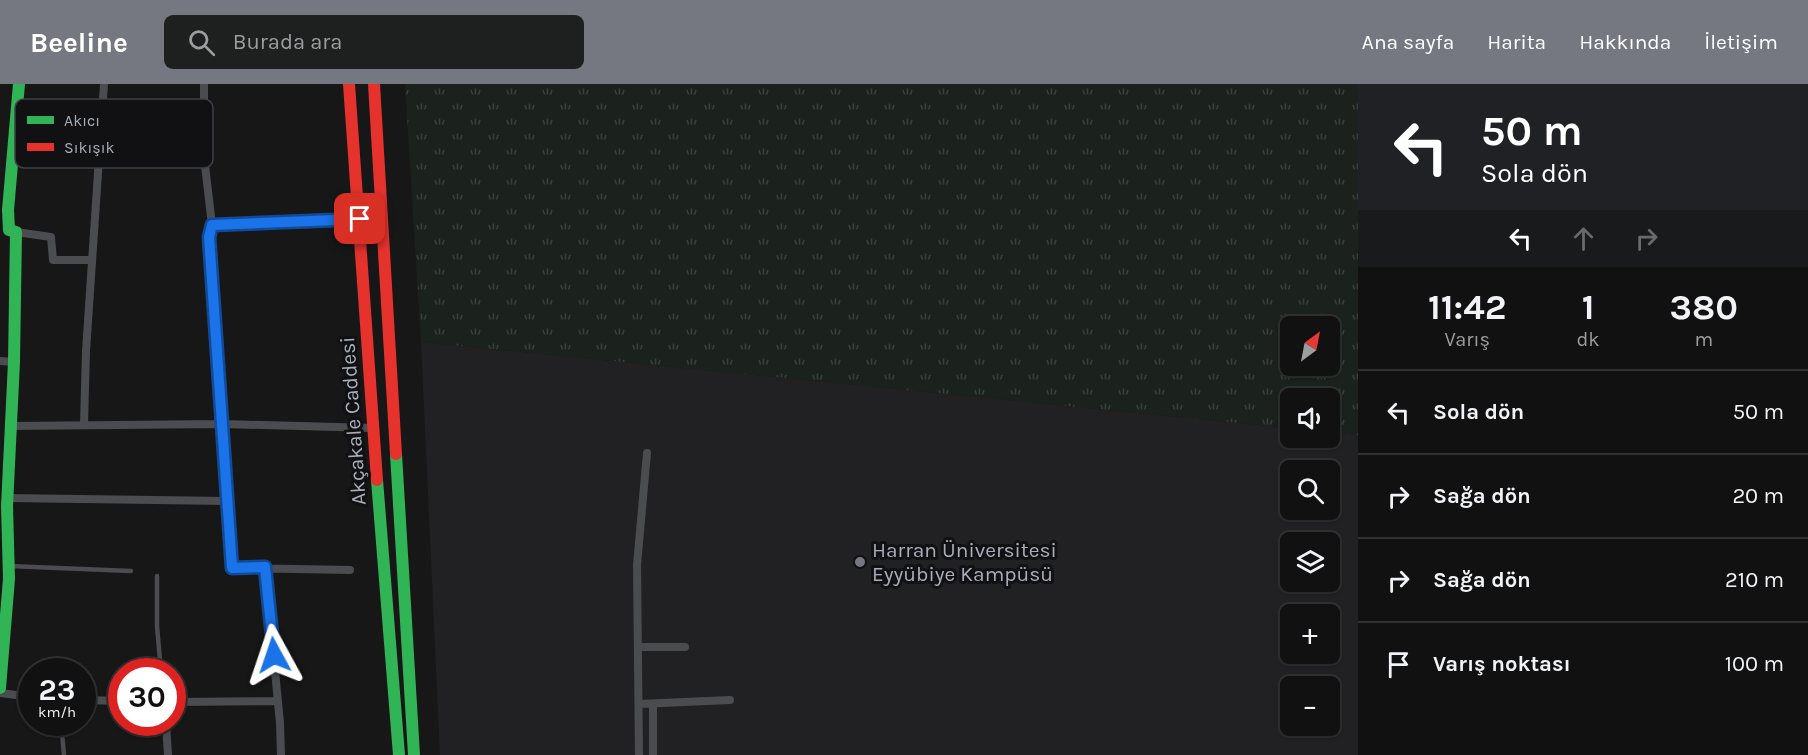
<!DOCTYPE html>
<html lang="tr">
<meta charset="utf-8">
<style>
:root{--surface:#111;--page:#1e1f1f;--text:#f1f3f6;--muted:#9c9d9f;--line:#303131;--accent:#757880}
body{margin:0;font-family:Karla,sans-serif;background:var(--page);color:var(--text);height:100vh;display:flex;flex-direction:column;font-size:22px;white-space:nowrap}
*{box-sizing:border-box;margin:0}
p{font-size:20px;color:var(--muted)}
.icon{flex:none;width:33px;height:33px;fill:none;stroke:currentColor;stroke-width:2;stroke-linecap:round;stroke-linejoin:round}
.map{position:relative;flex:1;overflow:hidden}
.details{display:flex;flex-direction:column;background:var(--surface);width:450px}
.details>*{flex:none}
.top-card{background:#202124;color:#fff;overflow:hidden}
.needle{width:39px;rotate:32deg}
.buttons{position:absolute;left:1280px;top:232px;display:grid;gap:12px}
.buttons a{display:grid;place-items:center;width:60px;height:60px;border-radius:9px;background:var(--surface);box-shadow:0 2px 4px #0004,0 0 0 2px var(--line);font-size:30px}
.speed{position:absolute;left:18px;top:574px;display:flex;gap:12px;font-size:30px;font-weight:700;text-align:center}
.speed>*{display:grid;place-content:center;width:78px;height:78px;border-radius:50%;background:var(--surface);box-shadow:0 2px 4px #0004,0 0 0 2px var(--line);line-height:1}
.speed small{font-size:15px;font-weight:400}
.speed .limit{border:9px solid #d22;background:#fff;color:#111}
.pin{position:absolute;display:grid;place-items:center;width:51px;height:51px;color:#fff;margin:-26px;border-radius:12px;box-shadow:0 3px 9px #0006}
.me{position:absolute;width:66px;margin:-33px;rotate:355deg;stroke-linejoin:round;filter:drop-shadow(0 0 4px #0008)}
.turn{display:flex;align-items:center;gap:21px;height:126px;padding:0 24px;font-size:27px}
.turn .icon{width:78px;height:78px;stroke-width:2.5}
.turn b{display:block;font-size:42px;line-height:51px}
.lanes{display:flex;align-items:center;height:57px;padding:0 24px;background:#0003;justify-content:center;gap:30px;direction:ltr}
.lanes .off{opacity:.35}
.eta{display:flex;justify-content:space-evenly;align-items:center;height:102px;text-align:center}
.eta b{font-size:36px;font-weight:700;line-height:42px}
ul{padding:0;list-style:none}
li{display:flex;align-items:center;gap:18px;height:84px;padding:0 24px;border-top:2px solid var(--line)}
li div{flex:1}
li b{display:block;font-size:22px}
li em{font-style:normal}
header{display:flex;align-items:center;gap:36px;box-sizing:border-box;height:84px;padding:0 30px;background:var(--accent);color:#fff}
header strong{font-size:28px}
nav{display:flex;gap:33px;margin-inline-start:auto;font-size:21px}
.search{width:420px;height:54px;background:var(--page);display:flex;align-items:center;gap:15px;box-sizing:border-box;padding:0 21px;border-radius:9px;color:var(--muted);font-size:22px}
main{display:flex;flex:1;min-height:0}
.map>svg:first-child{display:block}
.built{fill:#212124;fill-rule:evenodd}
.park{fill:url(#park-tufts);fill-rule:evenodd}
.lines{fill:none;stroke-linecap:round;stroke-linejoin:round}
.lane{stroke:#4b4c50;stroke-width:4.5}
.street{stroke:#4b4c50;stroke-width:8}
.fast{stroke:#30b455;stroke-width:12}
.jam{stroke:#e5322d;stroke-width:12}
.route-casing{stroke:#114b97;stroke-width:15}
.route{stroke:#1a73e8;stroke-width:10}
.poi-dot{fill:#757880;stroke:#111113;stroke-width:2}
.labels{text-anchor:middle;stroke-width:6;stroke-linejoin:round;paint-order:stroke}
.street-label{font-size:21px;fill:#a8adb8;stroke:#111113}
.poi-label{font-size:21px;fill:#a8adb8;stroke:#111113;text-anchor:start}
.key{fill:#111113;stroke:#3e4045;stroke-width:1.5}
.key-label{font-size:16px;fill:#a8adb8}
</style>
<header>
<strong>Beeline</strong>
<div class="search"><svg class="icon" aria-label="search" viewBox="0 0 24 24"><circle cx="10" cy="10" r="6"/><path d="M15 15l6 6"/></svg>Burada ara</div>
<nav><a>Ana sayfa</a><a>Harita</a><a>Hakkında</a><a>İletişim</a></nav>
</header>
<main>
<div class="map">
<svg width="1358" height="671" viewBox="0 0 1358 671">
<defs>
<pattern id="park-tufts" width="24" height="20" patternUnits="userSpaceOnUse" patternTransform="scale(1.5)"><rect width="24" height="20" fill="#1b211c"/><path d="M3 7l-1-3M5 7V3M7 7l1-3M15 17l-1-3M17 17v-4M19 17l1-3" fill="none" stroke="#393f3b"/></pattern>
</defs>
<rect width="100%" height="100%" fill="#171717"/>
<path class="built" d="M421,258L1290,344V354H1329V348L1358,351V671H440ZM1290,387H1329V426H1290ZM1290,459H1329V498H1290ZM1290,531H1329V570H1290ZM1290,603H1329V642H1290Z"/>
<path class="park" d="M405,0H1358V351L1329,348V315H1290V344L421,258ZM1290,243H1329V282H1290Z"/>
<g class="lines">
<path class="lane" d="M9,482L131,487
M157,492V542L161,588
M61,639L64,671"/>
<path class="street" d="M204,0V73L212,141L209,153L232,484L350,486
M212,141L360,135
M16,148L51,153L53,176H92
M0,277L14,278
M84,340L86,267L104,0
M10,342L222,340L373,344
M7,414L227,417
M265,483L280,639L281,671
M639,563H685
M0,609L32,613
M82,616L122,617
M172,618L278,617
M639,620L730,616
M653,620V671
M166,639L168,671
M639,671L637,481L647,369"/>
<path class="fast" d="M396,370L414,671
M377,396L399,671
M0,604L9,495L7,422L14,278L16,148L9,146L8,126L19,0"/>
<path class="jam" d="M349,0L377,396
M374,0L396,370"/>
</g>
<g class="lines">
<g class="route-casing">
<path id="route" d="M274,571L265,483L232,484L209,153L212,141L360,135"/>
</g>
<use href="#route" class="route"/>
</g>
<circle class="poi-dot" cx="860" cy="478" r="6"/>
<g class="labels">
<g class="street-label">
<text transform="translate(353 337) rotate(-94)" y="7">Akçakale Caddesi</text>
</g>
<g class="poi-label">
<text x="872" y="473">Harran Üniversitesi<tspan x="872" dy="24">Eyyübiye Kampüsü</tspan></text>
</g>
</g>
<rect x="15" y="15" width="198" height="69" rx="9" class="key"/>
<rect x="27" y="32" width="27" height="8" fill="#30b455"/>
<rect x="27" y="59" width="27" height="8" fill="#e5322d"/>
<g class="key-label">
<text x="64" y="42">Akıcı</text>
<text x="64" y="69">Sıkışık</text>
</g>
</svg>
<div class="buttons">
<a><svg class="needle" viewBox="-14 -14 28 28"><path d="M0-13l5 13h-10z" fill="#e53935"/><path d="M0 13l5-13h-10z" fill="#9c9d9f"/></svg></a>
<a><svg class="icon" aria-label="sound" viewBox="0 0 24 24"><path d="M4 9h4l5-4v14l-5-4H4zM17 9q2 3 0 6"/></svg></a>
<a><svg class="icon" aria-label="search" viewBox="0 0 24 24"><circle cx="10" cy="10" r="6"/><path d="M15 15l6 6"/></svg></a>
<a><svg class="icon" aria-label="layers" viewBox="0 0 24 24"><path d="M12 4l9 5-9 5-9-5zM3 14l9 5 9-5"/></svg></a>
<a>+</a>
<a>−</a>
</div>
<div class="speed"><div>23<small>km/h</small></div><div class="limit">30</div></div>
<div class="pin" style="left:360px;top:135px;background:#d93025"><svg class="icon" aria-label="arrive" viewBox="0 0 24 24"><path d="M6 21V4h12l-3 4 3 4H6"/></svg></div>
<svg class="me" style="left:274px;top:571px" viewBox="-20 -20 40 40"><path d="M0-17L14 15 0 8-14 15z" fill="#1a73e8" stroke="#fff" stroke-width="4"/></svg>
</div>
<section class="details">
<div class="top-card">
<div class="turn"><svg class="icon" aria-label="left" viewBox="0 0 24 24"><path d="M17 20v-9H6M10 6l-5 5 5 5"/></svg><div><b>50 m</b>Sola dön</div></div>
<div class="lanes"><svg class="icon" aria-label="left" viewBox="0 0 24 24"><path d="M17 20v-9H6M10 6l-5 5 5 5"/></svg><svg class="icon off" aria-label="ahead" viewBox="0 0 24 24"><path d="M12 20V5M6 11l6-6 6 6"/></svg><svg class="icon off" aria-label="right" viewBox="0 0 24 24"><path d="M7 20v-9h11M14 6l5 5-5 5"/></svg></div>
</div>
<div class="eta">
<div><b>11:42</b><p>Varış</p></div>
<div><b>1</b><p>dk</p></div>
<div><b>380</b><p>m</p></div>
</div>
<ul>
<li><svg class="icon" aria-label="left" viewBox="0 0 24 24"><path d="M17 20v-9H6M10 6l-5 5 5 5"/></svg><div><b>Sola dön</b></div><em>50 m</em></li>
<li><svg class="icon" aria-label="right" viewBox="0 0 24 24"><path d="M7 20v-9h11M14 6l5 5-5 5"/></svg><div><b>Sağa dön</b></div><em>20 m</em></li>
<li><svg class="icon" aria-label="right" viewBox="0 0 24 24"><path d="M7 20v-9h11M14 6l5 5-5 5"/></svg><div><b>Sağa dön</b></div><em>210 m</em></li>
<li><svg class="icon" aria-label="arrive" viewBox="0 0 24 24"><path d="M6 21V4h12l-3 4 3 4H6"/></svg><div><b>Varış noktası</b></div><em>100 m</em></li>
</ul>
</section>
</main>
